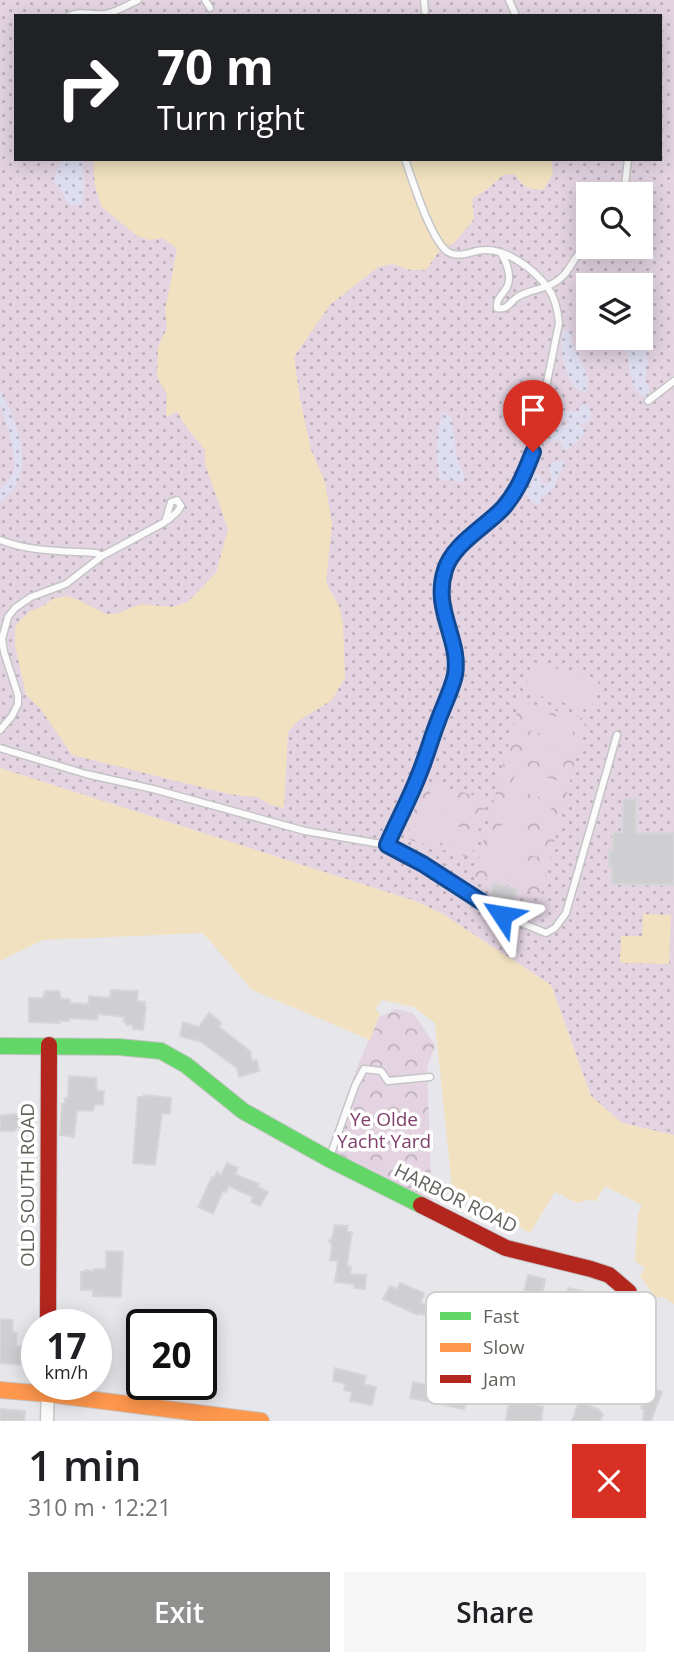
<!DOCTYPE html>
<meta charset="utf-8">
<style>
:root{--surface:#fff;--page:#f6f6f6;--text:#202124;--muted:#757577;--accent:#91918f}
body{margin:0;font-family:"Open Sans",sans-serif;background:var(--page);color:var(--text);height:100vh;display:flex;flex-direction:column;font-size:26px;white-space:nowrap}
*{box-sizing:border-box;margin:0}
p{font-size:23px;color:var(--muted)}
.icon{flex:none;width:38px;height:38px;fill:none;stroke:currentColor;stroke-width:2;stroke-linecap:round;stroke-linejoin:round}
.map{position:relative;height:1421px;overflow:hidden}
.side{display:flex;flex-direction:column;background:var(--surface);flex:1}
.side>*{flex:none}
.banner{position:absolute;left:14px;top:14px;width:648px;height:147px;border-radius:0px;box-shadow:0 4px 18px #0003;background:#202124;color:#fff;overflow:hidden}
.fabs{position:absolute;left:576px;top:182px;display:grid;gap:14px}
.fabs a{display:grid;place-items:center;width:77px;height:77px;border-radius:0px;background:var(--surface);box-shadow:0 4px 18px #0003;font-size:35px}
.speed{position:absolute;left:21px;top:1309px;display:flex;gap:14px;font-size:35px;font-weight:700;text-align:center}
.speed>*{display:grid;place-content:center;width:91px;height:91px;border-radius:50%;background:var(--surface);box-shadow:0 4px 18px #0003;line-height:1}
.speed small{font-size:18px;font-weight:400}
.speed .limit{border:4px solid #111;border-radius:10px;background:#fff;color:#111}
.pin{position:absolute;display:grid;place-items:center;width:60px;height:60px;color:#fff;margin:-72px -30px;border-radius:50% 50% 50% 0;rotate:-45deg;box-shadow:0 0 7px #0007}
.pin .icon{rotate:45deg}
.me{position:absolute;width:77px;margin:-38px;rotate:303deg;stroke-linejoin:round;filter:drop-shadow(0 0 5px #0008)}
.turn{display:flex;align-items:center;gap:24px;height:147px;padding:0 28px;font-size:32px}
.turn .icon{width:91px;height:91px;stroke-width:2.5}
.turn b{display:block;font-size:49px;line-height:60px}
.round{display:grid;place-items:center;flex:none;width:74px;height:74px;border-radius:0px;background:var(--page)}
.headline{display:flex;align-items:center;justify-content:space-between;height:119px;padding:0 28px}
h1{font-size:42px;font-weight:600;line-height:52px}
.cta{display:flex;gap:14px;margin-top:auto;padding:14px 28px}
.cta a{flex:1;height:80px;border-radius:0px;background:var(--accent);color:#fff;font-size:28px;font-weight:600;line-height:80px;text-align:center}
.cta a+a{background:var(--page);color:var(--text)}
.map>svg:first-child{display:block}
.grass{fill:url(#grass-dots);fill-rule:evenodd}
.forest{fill:url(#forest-crowns)}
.sand{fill:url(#sand-dots)}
.pitch{fill:#e4d4e2}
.water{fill:#f1e1c0}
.building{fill:#cfcfd2;stroke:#d6d6da;stroke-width:2}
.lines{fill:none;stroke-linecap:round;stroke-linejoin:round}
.lane-casing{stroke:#c5c5c7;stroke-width:9}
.street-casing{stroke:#c5c5c7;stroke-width:15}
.fast-casing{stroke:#c6c5c6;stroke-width:18}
.slow-casing{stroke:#c6c5c6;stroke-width:18}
.jam-casing{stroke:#c6c5c6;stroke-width:18}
.lane{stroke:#fbfbfc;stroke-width:6}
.street{stroke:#fbfbfc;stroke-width:12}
.fast{stroke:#63d668;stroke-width:16}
.slow{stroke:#ff974d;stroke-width:16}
.jam{stroke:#b3261e;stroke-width:16}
.route-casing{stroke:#114b97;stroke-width:18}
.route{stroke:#1a73e8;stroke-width:12}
.labels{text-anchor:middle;stroke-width:7;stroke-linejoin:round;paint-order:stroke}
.park-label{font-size:19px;fill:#803f6c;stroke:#fff}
.street-label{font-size:19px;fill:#63625d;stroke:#fff}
.key{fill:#fff;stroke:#d0d0ce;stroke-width:2}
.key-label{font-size:19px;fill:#63625d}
</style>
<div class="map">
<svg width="674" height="1421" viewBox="0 0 674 1421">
<defs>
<pattern id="grass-dots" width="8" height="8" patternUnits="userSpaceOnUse" patternTransform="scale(1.75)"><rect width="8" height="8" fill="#e4d4e2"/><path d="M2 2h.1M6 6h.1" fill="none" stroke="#bcafba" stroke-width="1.8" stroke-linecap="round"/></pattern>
<pattern id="forest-crowns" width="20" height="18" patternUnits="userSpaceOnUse" patternTransform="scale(1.75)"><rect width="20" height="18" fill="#e4d4e2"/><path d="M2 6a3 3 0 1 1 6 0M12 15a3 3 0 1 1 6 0" fill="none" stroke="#bcafba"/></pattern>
<pattern id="sand-dots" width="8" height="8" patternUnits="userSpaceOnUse" patternTransform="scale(1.75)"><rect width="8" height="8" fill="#dfdef1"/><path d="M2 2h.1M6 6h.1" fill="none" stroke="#b8b7c6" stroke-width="1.8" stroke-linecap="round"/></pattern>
</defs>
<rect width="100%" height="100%" fill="#e7e7eb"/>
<path class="grass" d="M0,0H674V1135L622,1123L591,1096L551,985L441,913L415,901L0,768ZM16,16H660V159H16ZM588,194H640V247H588ZM588,285H640V338H588Z"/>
<path class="forest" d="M520,701L586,719L541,894L474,876Z
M422,781L487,799L471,858L406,839Z
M396,1009L413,1013L435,1045L427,1068L432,1204L329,1153L357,1067L379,1017Z"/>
<path class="sand" d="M65,159H81C85,170 85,196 81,206L69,204L54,181C56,173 58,164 65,159Z
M564,330L570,331C571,335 571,339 572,343C577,359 594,373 586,392C581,391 580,391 576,388C565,377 557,343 564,330Z
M640,337H642L648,361L645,379L649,387V393L646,397C641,395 641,396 637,391C631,384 623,348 630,341C634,337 636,338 640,337Z
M0,389C17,425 40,473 0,502V490L7,483L14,472V455L7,425L0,406Z
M584,404L590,408L591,414L590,421L579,425V427H585C585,438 575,444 566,450H564L559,439L552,443L550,441L548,435L550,430L571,423L569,421L558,418C562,407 568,411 577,412L581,406Z
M444,413H446L452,419L457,459L466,479L462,482L440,479C436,466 435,425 444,413Z
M557,461H562L565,462C564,467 561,470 559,474C553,486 558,490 541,497L540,503L538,504L529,500L526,493L532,482V476L536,473L540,475L542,483H549L552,477L549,467L550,464Z"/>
<path class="pitch" d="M533,662L599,680L591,710L525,692Z
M533,710L576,722L570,743L528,730Z
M526,737L568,749L562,769L520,757Z
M517,769L559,781L554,801L511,789Z
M431,790L474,802L468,822L426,810Z
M509,794L552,806L546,826L504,814Z
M424,817L466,829L461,848L418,836Z
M501,825L543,837L537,857L495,845Z
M494,851L536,863L530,883L488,871Z"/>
<path class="water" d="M93,159H551L553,173L544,189C528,191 524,187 514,174L503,175L489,188L472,199L474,219L454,243L440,250L426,270H410L393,264L378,267L330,305L294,357L300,399L311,450L325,482L332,524L326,583L339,606L343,623L345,678L332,700L298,721L288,732L284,808L271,805L257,797L229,794L72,755L40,708L26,695L15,645V626L29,612L45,605L52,599L67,596L81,601L106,614H115L142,604L172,607L188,602L216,573L228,529L205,464V450L187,428L177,412L166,417L167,395L157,376L158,347L167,328L165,310L177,249L163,238L149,240L137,236L101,206L95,185Z
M0,768L415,901L441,913L551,985L591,1096L622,1123L674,1135V1304L664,1298L649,1296L651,1292L640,1276L645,1268L635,1261V1257L638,1214L642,1205L605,1186L596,1201L588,1200L577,1203L555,1192L530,1233L452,1187L435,1023L414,1007L382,1000L375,1009L380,1014L370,1040L252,990L203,933L43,940L0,961Z
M643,914L671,915L669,964L620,963L621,936H642Z"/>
<path class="building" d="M623,799H636V833H674V885L612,884V866H609V851H613V832H622Z
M494,883L517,889L514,901L491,895Z
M111,990L138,991L137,1001L145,1002V1007H146L143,1030L133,1029V1025H126V1022H124V1017L98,1014L97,1020L69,1018V1021H60V1023L29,1022V998H43L45,991H59L61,999H70V1003L88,1004L89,996L110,998Z
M209,1013L221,1022L219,1027L250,1051L252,1061L256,1060L257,1061L259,1071L239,1077L237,1068L201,1042L180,1036L183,1022L199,1027Z
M69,1076L96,1078L97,1091H104L103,1105L95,1104L93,1111L77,1110L74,1137L60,1135L62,1104H65V1098H68Z
M144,1095L171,1098L170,1114L162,1113L155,1165L133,1163L138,1097H144Z
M13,1114H27V1127H16V1130L14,1131H0V1116Z
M227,1163L238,1168L235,1174L259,1184L258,1187L268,1192L260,1206L251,1202L253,1197L229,1186L226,1192L223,1191L213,1214L198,1207L212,1177L214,1178L217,1172L221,1175Z
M335,1225L348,1226L347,1232H352L347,1266L351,1267L350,1274L366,1275L365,1289L354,1288V1284L335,1282L338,1261L330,1260L332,1245L329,1241L332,1238Z
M106,1251L123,1252L121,1296L119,1297L93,1296V1290H81V1272H85V1270L94,1271V1269H106Z
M528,1275L545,1279L543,1292H545L540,1314L530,1311L532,1305L523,1303L524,1301L522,1300Z
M400,1283L424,1293L421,1303L428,1306L429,1310L427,1314L423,1315L418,1313L417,1315L383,1299L390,1286L397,1289Z
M568,1288L601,1295L618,1301L609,1327L600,1325L599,1327H598L591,1346L576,1340L583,1322L569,1318L570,1314L563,1312Z
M0,1319L13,1320L12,1332L17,1333L16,1346H21L20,1365L0,1363Z
M335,1368L366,1376L364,1384L376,1387L372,1405L350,1401L352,1392L344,1390L346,1384L333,1381Z
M413,1382L467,1393L465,1406L464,1409L410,1398Z
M649,1386L662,1392L651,1421H643L644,1409L641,1408Z
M580,1398L589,1401L588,1405L598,1409L603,1415L600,1421H572Z
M531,1400L536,1401L538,1406L543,1407L541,1421H506L509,1402L525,1404Z
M0,1409L25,1411L24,1421H0Z"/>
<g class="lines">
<g class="lane-casing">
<path id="lane" d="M205,0L210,8
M424,0L425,11
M509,0L516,16
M69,16C81,10 92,16 105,14C116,12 128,5 138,0
M624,194L628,159
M501,253C507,262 512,277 507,287C502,296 496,298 497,308C508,311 510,301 519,296C535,288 551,289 564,275C573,265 577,251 588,244
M648,401L674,381
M0,540C31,552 63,551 96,553L102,556
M0,730L12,716L18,704V695L4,652L2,639L8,617L15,608L31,597L66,584L102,556L165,522L171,502L177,500L181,506L177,512L168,520
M0,748L86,774L153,789L305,831L387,845L423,864L502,915L546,933L555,928L566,913L617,735
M387,845L418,777L455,676L454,650L445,618L442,600V583L445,569L451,557L506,504L524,475L533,451L559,323C558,311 555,298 548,288C535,270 507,249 485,250C473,250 460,259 448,252C431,241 412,179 405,159
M329,1159L355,1086L364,1069L381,1071L388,1081L430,1077"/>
</g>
<g class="street-casing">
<path id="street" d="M47,1421L48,1384"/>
</g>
<g class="fast-casing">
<path id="fast" d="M0,1046L119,1047L161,1051L186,1065L243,1111L329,1159L421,1205"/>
</g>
<g class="slow-casing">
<path id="slow" d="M0,1390L48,1394L261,1421"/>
</g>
<g class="jam-casing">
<path id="jam" d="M421,1205L506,1248L591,1269L609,1275L629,1292
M48,1325L49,1045"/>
</g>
<use href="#lane" class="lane"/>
<use href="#street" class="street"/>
<use href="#fast" class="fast"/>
<use href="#slow" class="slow"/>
<use href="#jam" class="jam"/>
</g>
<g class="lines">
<g class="route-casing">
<path id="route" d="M502,915L423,864L387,845C397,822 409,800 418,777C426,758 431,739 438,721C443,707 452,689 455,675C461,639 432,610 445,570C453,544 485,527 503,508C518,491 525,472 533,452"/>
</g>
<use href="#route" class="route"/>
</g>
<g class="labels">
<g class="park-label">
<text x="384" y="1126">Ye Olde<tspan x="384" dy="22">Yacht Yard</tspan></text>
</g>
<g class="street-label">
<text transform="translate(27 1185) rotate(-90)" y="7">OLD SOUTH ROAD</text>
<text transform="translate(456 1198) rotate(26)" y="7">HARBOR ROAD</text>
</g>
</g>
<rect x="426" y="1292" width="230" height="112" rx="10" class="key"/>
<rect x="440" y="1312" width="31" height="8" fill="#63d668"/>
<rect x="440" y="1343" width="31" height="9" fill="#ff974d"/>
<rect x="440" y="1375" width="31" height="8" fill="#b3261e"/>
<g class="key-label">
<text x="483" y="1323">Fast</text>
<text x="483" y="1354">Slow</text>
<text x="483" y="1386">Jam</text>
</g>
</svg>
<div class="fabs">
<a><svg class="icon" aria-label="search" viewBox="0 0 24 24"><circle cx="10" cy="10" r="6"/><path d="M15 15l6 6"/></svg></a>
<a><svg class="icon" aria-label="layers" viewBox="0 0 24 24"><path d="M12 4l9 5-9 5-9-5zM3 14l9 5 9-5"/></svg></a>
</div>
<div class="speed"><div>17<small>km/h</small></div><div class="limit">20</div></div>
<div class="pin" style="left:533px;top:452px;background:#d93025"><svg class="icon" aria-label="arrive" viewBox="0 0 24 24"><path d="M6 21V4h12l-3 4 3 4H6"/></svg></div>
<svg class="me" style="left:502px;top:915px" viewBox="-20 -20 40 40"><path d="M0-17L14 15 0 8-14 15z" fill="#1a73e8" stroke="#fff" stroke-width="4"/></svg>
<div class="banner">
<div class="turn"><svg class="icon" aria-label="right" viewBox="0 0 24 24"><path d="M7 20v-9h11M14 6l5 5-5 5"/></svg><div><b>70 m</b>Turn right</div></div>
</div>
</div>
<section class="side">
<div class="headline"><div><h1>1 min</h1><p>310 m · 12:21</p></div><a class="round" style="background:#d93025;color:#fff"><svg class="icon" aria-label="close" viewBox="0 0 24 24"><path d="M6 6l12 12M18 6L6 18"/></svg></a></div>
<div class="cta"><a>Exit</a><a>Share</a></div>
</section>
